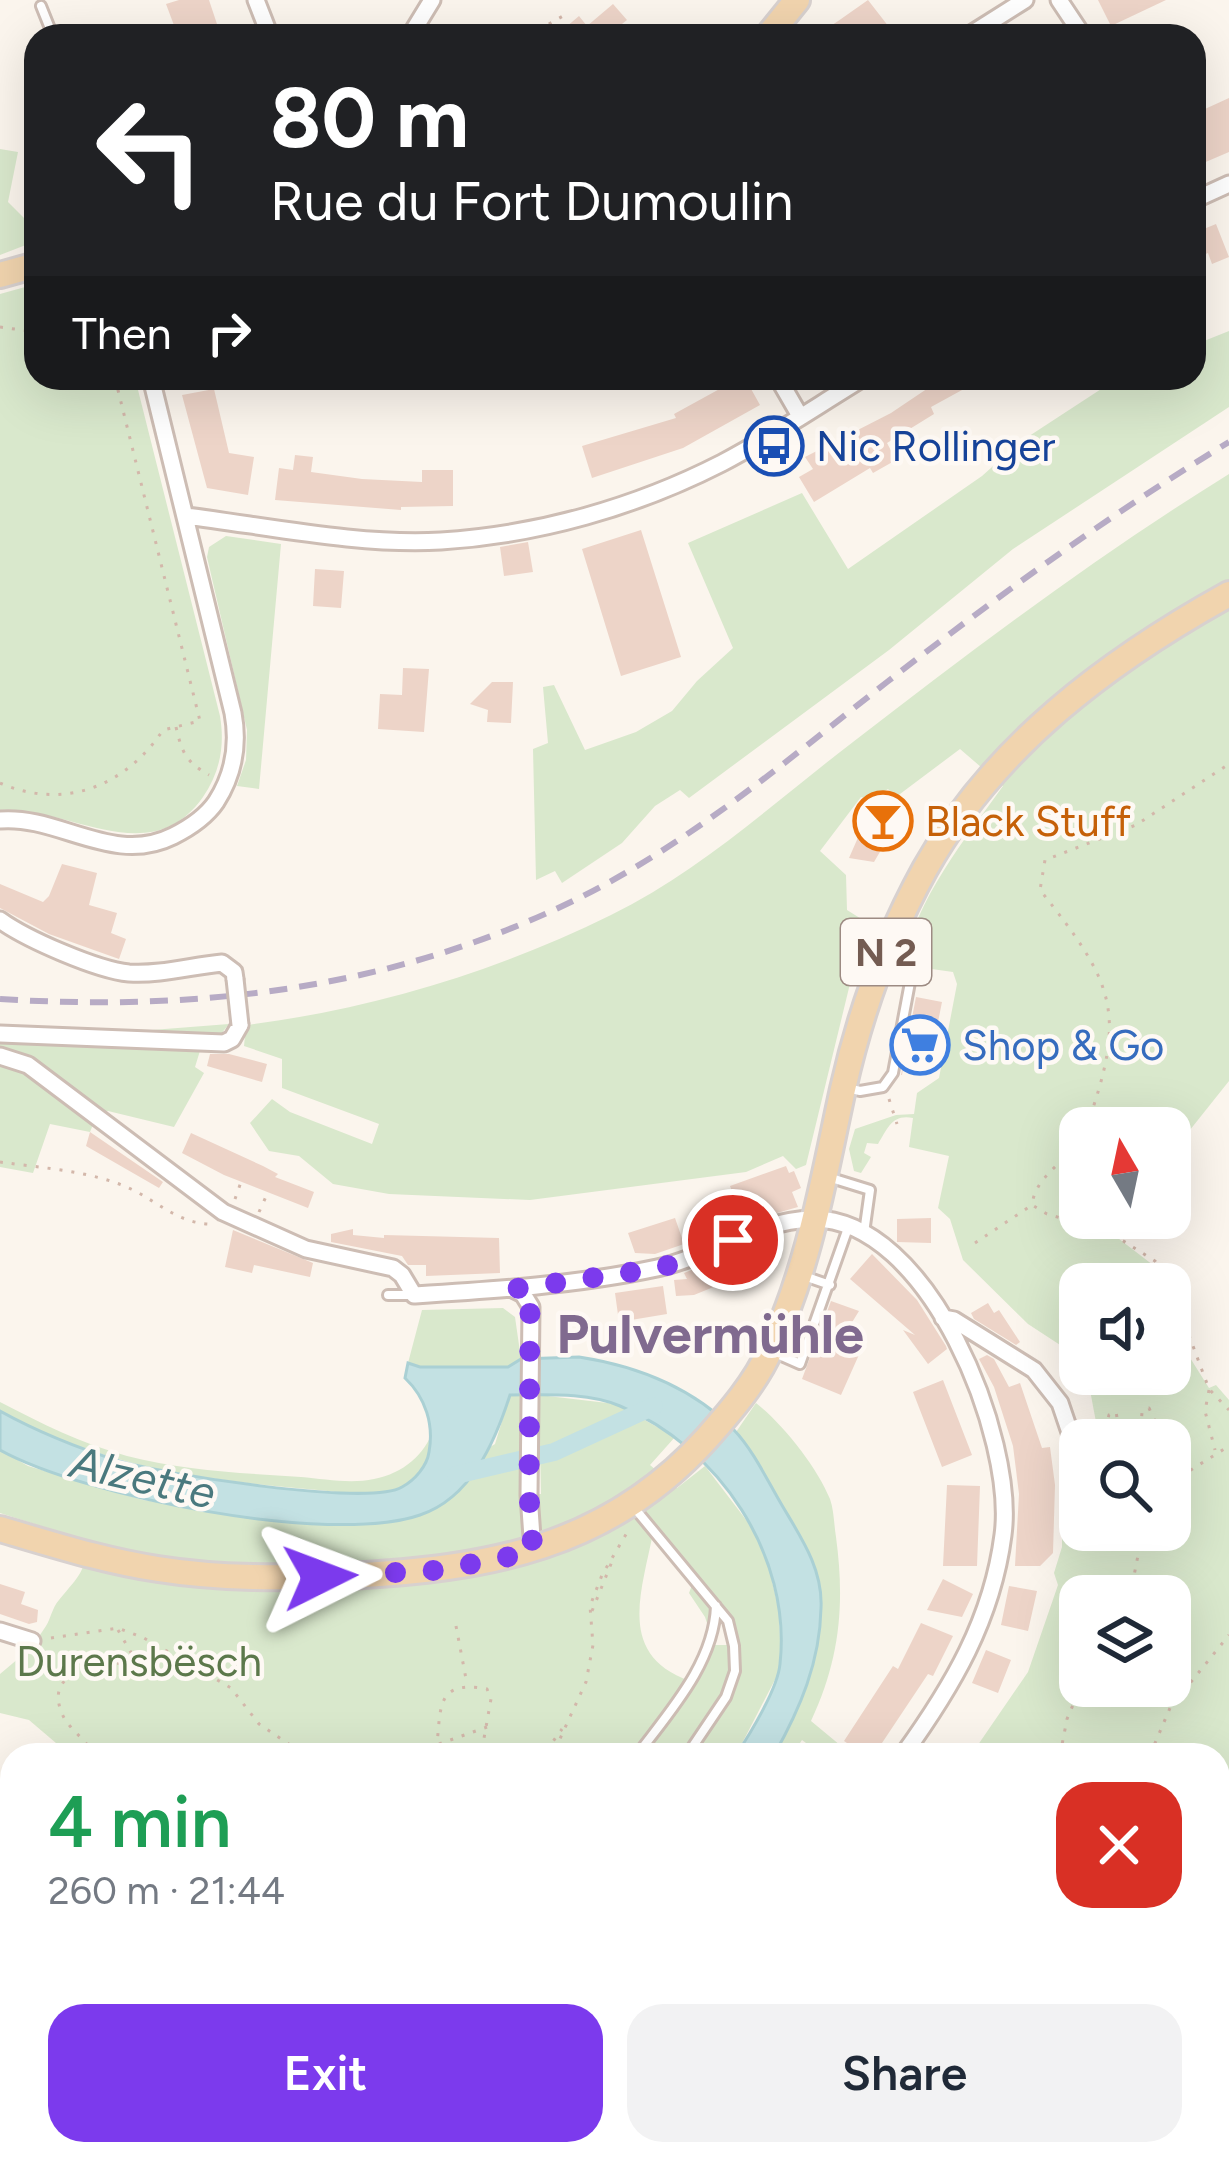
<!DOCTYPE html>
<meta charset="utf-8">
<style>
:root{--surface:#fff;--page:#f2f2f3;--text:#1f2937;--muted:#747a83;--accent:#7c3aed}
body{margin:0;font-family:Figtree,sans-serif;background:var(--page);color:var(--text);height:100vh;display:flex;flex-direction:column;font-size:45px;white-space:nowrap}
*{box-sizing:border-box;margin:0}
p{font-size:39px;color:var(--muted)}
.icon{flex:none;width:66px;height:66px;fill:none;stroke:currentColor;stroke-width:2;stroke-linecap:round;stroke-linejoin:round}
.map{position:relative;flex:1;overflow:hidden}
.details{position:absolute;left:0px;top:1743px;width:1230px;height:423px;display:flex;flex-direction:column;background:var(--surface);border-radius:36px 36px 0 0;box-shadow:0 12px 48px #0002}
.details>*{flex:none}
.hud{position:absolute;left:24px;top:24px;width:1182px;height:366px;border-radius:36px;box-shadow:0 12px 48px #0002;background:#202124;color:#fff;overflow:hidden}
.needle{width:78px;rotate:351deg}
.controls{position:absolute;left:1059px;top:1107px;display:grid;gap:24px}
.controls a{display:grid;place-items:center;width:132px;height:132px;border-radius:24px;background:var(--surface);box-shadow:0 12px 48px #0002;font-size:60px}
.pin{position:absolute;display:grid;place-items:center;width:102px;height:102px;color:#fff;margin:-51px;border:6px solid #fff;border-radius:50%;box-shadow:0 3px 12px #0007}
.me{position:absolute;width:132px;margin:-66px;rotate:87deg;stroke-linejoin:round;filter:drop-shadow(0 0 9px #0008)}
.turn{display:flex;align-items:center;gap:42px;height:252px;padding:0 48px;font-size:54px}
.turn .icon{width:156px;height:156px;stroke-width:2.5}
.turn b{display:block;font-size:84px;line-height:102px}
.then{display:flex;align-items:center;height:114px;padding:0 48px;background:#0003;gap:24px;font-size:45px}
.round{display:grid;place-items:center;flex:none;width:126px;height:126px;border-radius:36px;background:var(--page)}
.head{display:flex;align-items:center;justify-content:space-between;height:204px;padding:0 48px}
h1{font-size:72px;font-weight:600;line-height:90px;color:#1e9e55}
.action{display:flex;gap:24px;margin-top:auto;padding:24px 48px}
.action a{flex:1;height:138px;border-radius:36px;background:var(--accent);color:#fff;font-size:48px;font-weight:600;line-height:138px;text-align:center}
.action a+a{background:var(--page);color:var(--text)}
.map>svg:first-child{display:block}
.green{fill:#d9e8cc;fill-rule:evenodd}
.water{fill:#c3e1e3;stroke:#aad0d4;stroke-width:3}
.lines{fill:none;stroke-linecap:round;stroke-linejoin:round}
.canal{stroke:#c3e1e3;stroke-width:18}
.building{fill:#edd4c8}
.lane-casing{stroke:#cdbdb4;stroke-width:14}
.street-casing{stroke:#cdbdb4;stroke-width:21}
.primary-casing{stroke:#d8d1cf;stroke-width:30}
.path{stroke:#d3b7aa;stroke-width:3;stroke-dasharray:3 9;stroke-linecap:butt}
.lane{stroke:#fff;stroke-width:8}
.street{stroke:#fff;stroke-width:15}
.primary{stroke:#f1d4ae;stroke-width:24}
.rail{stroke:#b7abc5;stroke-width:6;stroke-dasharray:18 12;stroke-linecap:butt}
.street-bridge-casing{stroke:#cdbdb4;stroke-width:21;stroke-linecap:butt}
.street-bridge{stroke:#fff;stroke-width:15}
.route{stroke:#7c3aed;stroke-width:21;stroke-dasharray:0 37.8}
.labels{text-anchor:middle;stroke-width:9;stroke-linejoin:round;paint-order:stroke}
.shield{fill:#fef9f4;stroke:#9d8b83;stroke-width:3}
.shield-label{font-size:39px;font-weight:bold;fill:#745c52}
.transit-label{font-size:42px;fill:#164399;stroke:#fef9f4;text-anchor:start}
.food-label{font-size:42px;fill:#c56008;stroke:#fef9f4;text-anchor:start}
.shop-label{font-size:42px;fill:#366cbe;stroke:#fef9f4;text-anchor:start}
.park-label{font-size:42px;fill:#5c784b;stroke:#fef9f4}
.water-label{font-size:45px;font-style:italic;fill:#4a797e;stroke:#fef9f4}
.district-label{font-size:54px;font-weight:bold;fill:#806a8f;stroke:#fef9f4}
</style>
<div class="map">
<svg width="1229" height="2164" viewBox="0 0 1229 2164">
<rect width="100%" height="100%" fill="#fbf5ed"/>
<path class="green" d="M0,149L18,152L8,202L31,225L36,223V241L0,255Z
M36,284V378H135L220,716C225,746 220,772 203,797C150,873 67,805 0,810V294Z
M1229,331V407L1013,549L889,650L689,798L680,790L655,806L622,843L562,883L555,871L536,880L533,749L548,743L543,687L554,685L585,750L636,732L672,711L697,681L733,648L688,543L802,493L848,569L982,476L1020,442L1118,378H1194V345Z
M1229,474V1081L1170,1155V1128H1080V1218H1120L1110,1232L1153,1265L1166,1284H1080V1358L1028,1324L963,1260L950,1219L938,1208L949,1156L909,1147L913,1118C892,1114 888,1128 878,1144L867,1143L864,1153L871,1157L861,1173L854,1171L849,1149L855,1129L896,1115L914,1114L917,1093L939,1078L957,984L953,972L903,965C916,899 965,839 1003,786L960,749L896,797L888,789L870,800L861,797L820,851L846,875L847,910L871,925L856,959L806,1165L796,1169L783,1156L746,1172L530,1200L389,1194L333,1184L299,1156L269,1151L250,1123L272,1099L290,1112L372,1144L379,1124L282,1088V1059L244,1046L246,1025C374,1009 495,972 611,915C702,870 773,803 853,742C976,647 1095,557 1229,474Z
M226,536L281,544L259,789L237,786L246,760L247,730L207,557L209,547Z
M229,1024L221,1034L182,1038L203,1041L195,1067L204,1073L174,1127L108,1111L96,1117L90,1132L50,1124L33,1173L0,1167V1034L59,1035L60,1028L152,1030Z
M1170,1298L1187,1353L1209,1388L1216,1385L1229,1400V2164H603L616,2154H1218V1755H971L1028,1672L1058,1585L1054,1573L1062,1547V1474L1080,1472V1530H1170V1440H1080L1076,1430L1096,1422L1087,1374H1170ZM1080,1596H1170V1686H1080Z
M503,1308L515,1317L521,1359L508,1367H420L408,1363L422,1310Z
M510,1395H521L519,1495L541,1494L539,1395L616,1404L675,1437L650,1465L677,1488L705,1466L763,1542L779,1611L781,1668L736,1755H70L29,1720L0,1713V1674C17,1660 33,1647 46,1626C51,1618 52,1608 59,1600C81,1573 81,1577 91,1542L0,1513V1450L28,1466L143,1500L291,1522L366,1523L495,1444ZM653,1533L694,1580L689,1593L705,1617L712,1638L717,1608L728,1621L734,1645H710L690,1681C617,1655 641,1594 653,1533Z
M0,1402C40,1423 83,1444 127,1456C184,1471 242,1473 301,1477C324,1479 351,1484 374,1479C404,1473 424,1455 434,1429C429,1453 425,1478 400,1489C376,1500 342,1492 318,1490C198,1479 109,1469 0,1411Z
M756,1403C783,1424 817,1467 830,1499C834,1510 834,1525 836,1537C845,1604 840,1659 811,1721L852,1755H822L802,1740L792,1755H774C805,1701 826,1644 818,1580L736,1432Z
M12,2095V2154H274L264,2164H0V2104Z"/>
<path class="water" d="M579,1357C637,1366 692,1387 734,1430C754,1451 768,1482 783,1507C802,1539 823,1570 821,1608C820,1662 800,1709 774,1755H736C750,1734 778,1688 780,1664C792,1556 719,1447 620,1406C587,1392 545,1395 510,1395C495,1442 471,1498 420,1515C329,1546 83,1496 0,1450V1411C38,1432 78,1448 119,1461C162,1474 369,1507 402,1487C415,1480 427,1466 429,1452C434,1425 426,1398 405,1378L408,1363L420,1367H508L521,1359Z"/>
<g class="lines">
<path class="canal" d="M456,1475L554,1452L654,1406"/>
</g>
<path class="building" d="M179,0H209L221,36H178L166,4Z
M868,0L896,36H816L841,19Z
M1098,0H1166L1111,26Z
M613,4L627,20L607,36H574L566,27L579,16L587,26Z
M1229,98V152L1194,167V114Z
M1216,224L1229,257L1212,264L1208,253L1194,259V233Z
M720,378H745L760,405L683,448L592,478L582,446L676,418L674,414L725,386Z
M943,378H984L931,407L934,414L887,443L896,460L873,473L870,468L814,502L799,477L813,469L805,457L891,413Z
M214,389L229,453L254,457L248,495L207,488L182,395Z
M295,455L313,457L311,472L362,479L422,482V470H453V506L401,507V510L275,500L279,468L293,470Z
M641,530L681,657L621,676L582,549Z
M528,542L533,572L504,576L500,547Z
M315,569L344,571L341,608L313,606Z
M403,668L429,669L424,732L378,729L380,694L402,695Z
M492,682H513L511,723L487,722L488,710L470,704Z
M889,792L905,802L901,809L904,811L874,862L849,858L860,833Z
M62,864L97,873L89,905L117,913L111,933L126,939L119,959L49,934L0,908V884L43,902L49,896Z
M916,997L942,1002L929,1067L904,1063L902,1075H901Z
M210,1054H229L267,1064L262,1082L207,1066Z
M90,1132L163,1182L159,1188L86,1146Z
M191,1133L263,1166L278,1174L275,1177L314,1192L308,1208L224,1175L182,1153Z
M786,1166L789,1173L794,1171L801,1188L792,1192L798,1207L749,1221L741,1200L736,1202L730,1186Z
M675,1218L684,1244L655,1254L635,1253L628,1233Z
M931,1218V1243L897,1242V1219Z
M353,1229V1235L384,1238V1235L499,1238L500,1273L426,1276V1265H408L402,1256L331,1242V1234Z
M233,1230L313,1263L310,1277L254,1265L252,1273L225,1267Z
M741,1250L750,1272L694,1295L676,1296L674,1280L687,1279L684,1273Z
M872,1254L917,1300L946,1346L947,1349L928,1364L903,1330L915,1335L850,1279Z
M663,1286L667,1314L619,1322L615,1293Z
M831,1301L859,1311L851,1324L866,1339L841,1395L802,1379Z
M988,1303L994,1313L999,1310L1020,1342L1016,1345L974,1319L971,1313Z
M987,1355L994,1359L1009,1387L1020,1383L1042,1448L1050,1447L1055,1485L1053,1553L1040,1566H1015L1019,1494L1013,1446L994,1387L979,1359Z
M943,1380L972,1455L942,1467L913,1392Z
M947,1485L980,1486L977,1566H943Z
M943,1579L973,1594L962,1617L927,1610Z
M0,1584L25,1592L21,1604L38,1610L37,1622L29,1624L0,1614Z
M1009,1586L1037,1591L1028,1631L1001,1625Z
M921,1623L953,1636L933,1676L928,1674L874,1755H865L844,1741L893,1666L898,1669Z
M986,1650L1011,1660L998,1693L972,1683Z"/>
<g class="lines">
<g class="lane-casing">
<path id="lane" d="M41,6L53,36
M847,1088L860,1091L883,1087L893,1073L911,977L886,970
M828,1177L870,1190L864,1233
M804,1276L830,1285
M388,1295H412
M775,1353L800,1364L848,1228
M632,1505L728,1621L734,1646L735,1671L726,1697L687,1755
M637,1755C670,1711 714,1663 716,1606
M247,2164L257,2154
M324,2164L335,2154"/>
</g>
<g class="street-casing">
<path id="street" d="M256,0L270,36
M1059,0L1083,36
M410,36L432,0
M968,36L1025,0
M1194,200L1229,184
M778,378L800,416
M186,516C266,526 362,546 441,541C538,535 636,507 722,463C770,438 817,406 863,378
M0,820C59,815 113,866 173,836C189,828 205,818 216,802C234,774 239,745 233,713L151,378
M0,920C26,939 97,970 129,973C161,975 191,966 222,963L234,972L235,979
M0,1034L224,1043L232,1039L240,1025
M0,1056L28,1065L223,1212L306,1249L393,1268L402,1275L414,1295C495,1290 577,1285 657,1268C709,1257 757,1220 812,1219C929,1217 1016,1439 1003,1535C992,1620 952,1687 903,1755
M513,1289L523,1294L531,1307L529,1495L533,1551
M943,1318L954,1320L1034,1370L1060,1403L1080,1462
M0,1631L32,1641
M0,1869L12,1866
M1218,1987L1229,1976
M0,2084L12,2075
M686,2154L694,2164
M512,2164L523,2154
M1031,2164L1043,2154"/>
</g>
<g class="primary-casing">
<path id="primary" d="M768,36L797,0
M0,275L36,265
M0,1529C52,1544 104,1561 158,1569C221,1579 284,1578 347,1576C488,1569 608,1548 707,1438C730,1412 756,1382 770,1350C809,1269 824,1176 843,1089C860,1013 887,938 925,869C994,746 1108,661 1229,594"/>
</g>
<path class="path" d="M528,36L563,16
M0,327L36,332
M176,727C182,753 186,762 209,775
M0,783C64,811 126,786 163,730L200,721L115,378
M889,1099L897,1124
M1086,1128C1128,1012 1114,983 1040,890L1045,860L1136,825L1229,764
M1080,1141C1064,1163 1035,1177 1032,1205L1047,1214L1109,1232L1155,1261L1168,1279L1209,1389L1229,1410
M0,1162C42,1168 93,1171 131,1189C158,1202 177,1222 208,1224
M235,1199L241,1182
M259,1212L268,1192
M975,1243L1032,1205
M1209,1390L1205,1411L1215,1450
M1101,1440L1109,1415L1116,1412L1121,1440
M1140,1440L1142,1412L1149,1408L1155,1421L1156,1440
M1170,1483L1229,1446
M1130,1596L1143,1530
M592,1611L613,1559
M456,1626L467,1684
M118,1630L137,1663
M51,1638L118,1628L144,1638L231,1688L259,1724L305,1755
M439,1744L487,1727
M301,1749L315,1755
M533,1750L549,1747L562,1729
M94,1755C86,1738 67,1729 61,1711C40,1654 145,1664 178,1661
M425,1755L437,1744C441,1705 437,1680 487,1689L491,1699L481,1755
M518,1755L549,1750L558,1743L586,1682L593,1645L590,1606L602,1575L628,1531
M1060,1755L1067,1719L1081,1686
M1150,1755L1170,1708L1229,1635
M56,2164L82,2154
M1123,2164L1128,2154"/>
<use href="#lane" class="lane"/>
<use href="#street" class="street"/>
<use href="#primary" class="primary"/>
<path class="rail" d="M0,999C203,1012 399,988 583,896C694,840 790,758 887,682C998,596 1109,515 1229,442"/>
<g class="street-bridge-casing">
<path id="street-bridge" d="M235,979L240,1025"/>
</g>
<use href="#street-bridge" class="street-bridge"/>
</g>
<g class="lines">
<path class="route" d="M320,1577L440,1570L533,1552L529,1495L530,1306L523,1294L513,1289L661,1268L733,1240"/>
</g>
<defs>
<g id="bus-ring" transform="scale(3)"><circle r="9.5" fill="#fef9f4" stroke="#1a4fb4" stroke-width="1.5"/><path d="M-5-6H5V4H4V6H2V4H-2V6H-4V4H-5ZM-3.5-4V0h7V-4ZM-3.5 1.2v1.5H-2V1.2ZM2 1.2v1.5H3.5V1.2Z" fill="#1a4fb4"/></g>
<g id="bar-ring" transform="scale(3)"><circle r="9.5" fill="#fef9f4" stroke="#e8710a" stroke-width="1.5"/><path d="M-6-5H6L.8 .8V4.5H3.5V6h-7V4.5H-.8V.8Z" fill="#e8710a"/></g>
<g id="supermarket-ring" transform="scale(3)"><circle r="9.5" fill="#fef9f4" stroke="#3f7fe0" stroke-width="1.5"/><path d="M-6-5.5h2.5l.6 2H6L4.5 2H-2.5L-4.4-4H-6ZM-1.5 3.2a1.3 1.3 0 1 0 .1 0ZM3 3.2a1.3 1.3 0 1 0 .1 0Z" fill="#3f7fe0"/></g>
</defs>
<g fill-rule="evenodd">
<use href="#bus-ring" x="774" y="446"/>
<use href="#bar-ring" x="883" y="821"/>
<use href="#supermarket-ring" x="920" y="1045"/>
</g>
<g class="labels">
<rect class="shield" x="841" y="919" width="90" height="66" rx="9"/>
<g class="shield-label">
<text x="886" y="966">N 2</text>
</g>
<g class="transit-label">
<text x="816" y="461">Nic Rollinger</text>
</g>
<g class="food-label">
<text x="925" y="836">Black Stuff</text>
</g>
<g class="shop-label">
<text x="962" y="1060">Shop &amp; Go</text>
</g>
<g class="park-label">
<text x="139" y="1676">Durensbësch</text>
</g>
<g class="water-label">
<text transform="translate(143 1477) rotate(13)" y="16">Alzette</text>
</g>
<g class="district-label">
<text x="710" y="1353">Pulvermühle</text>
</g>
</g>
</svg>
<div class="controls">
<a><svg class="needle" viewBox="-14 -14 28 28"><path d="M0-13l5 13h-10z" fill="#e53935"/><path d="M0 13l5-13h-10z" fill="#747a83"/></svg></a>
<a><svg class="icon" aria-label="sound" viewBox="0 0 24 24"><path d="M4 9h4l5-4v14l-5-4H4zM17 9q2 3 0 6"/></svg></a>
<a><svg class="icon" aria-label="search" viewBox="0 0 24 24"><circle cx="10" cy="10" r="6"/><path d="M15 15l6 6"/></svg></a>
<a><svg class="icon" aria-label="layers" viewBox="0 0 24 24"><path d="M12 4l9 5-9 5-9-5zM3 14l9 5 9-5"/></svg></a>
</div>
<div class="pin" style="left:733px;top:1240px;background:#d93025"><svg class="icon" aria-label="arrive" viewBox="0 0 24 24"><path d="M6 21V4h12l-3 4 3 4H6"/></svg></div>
<svg class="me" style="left:320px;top:1577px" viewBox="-20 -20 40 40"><path d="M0-17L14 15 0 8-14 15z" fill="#7c3aed" stroke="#fff" stroke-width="4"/></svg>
<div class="hud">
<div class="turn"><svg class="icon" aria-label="left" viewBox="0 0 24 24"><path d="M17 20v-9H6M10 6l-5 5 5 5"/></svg><div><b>80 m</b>Rue du Fort Dumoulin</div></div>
<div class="then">Then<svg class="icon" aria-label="right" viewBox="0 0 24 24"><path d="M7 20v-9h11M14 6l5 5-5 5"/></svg></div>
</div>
<section class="details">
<div class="head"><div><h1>4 min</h1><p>260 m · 21:44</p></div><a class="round" style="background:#d93025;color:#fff"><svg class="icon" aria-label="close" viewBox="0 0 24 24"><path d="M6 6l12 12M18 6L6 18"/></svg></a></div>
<div class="action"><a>Exit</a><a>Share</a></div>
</section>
</div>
